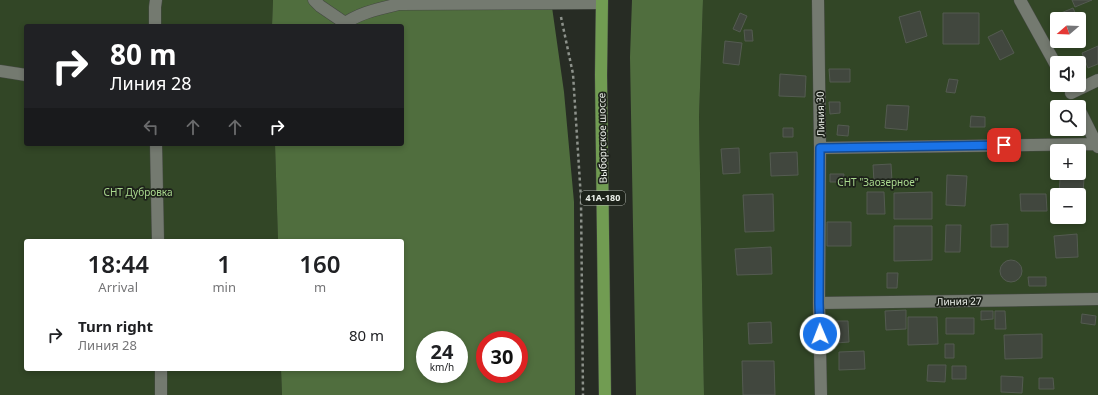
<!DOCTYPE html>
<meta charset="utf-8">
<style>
:root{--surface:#fff;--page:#f2f2f2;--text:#202124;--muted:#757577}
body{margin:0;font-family:"Noto Sans",sans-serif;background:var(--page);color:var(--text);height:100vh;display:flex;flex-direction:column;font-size:15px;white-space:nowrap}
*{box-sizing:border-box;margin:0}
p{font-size:13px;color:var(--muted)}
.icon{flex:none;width:22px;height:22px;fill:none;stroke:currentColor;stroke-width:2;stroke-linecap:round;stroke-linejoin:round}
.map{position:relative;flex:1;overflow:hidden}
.sheet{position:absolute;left:24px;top:239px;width:380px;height:132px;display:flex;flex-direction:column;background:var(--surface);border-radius:4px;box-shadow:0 2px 6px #0003}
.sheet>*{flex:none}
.guide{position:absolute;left:24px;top:24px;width:380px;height:122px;border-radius:4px;box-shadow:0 2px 6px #0003;background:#202124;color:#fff;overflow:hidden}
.needle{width:26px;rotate:251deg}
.controls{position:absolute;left:1050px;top:12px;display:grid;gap:8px}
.controls a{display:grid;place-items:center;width:36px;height:36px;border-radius:4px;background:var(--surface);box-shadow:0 2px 6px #0003;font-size:20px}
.speed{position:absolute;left:416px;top:331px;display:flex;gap:8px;font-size:20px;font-weight:700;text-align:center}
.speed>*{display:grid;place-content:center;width:52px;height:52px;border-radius:50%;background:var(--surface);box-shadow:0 2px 6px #0003;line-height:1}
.speed small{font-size:10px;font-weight:400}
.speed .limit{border:6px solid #d22;background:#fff;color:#111}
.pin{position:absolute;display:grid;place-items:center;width:34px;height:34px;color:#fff;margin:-17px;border-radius:8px;box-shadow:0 2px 6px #0006}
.me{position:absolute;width:44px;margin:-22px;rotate:359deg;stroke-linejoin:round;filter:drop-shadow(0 0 3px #0008)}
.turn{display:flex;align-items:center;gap:14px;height:84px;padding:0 20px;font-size:18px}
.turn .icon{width:52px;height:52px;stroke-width:2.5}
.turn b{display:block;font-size:28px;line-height:34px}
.lanes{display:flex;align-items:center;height:38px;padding:0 20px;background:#0003;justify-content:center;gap:20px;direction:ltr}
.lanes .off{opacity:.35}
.eta{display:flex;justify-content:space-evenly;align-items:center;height:68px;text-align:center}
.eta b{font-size:24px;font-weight:600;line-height:28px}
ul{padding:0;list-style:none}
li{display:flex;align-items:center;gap:12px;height:56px;padding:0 20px}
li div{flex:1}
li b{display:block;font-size:15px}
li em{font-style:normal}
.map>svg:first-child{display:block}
.green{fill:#324626;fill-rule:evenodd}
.forest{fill:#506e3e;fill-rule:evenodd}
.building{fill:#41473e;stroke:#545b51}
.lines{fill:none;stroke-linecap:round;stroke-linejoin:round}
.minor-casing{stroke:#444942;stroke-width:13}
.major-casing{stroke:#444942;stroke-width:13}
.path{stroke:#8d928b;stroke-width:2.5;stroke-dasharray:3 3;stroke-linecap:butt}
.minor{stroke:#747a70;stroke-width:12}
.major{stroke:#719c52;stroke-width:12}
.route-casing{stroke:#114b97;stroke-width:10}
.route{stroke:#1a73e8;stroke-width:7}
.labels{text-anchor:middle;stroke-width:3.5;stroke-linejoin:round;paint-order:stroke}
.shield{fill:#1d221a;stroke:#afb3ac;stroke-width:1}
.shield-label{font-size:9px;font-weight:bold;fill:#edf1eb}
.street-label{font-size:10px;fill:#edf1eb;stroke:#1d221a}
.park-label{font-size:10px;fill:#aad98f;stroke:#1d221a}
</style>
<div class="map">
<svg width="1098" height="395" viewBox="0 0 1098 395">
<rect width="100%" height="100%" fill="#272c24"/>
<path class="green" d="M0,0H273L272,26H26V144H275L278,241H26V369H281L282,395H0Z
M703,0H1098V395H704L699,117ZM1057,19H1079V41H1057ZM1057,63H1079V85H1057ZM1057,107H1079V129H1057ZM1057,151H1079V173H1057ZM1057,195H1079V217H1057Z"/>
<path class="forest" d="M273,0H551L564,92L574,202L575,395H282L281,369H402V241H278L275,144H402V26H272ZM425,340H459V374H425ZM485,340H519V374H485Z
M632,0H703L699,117L704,395H636L630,57Z"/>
<path class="building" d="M1072,0H1092L1075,7Z
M1073,8L1078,19H1057L1056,15Z
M920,11L927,36L906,43L899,17Z
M740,13L747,16L740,32L733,29Z
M943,13H979V44H943Z
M744,30H752L753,41H745Z
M1002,30L1014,53L1000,60L988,37Z
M725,41L742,43L739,65L723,63Z
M1098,46V64L1088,68L1082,53Z
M829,69H850V82H830Z
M780,74L806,76L805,97L779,96Z
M949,79L958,80L955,93L946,92Z
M829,102H840V113L830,114Z
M887,105L909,106L907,130L885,128Z
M971,116L985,117V127H970Z
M838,125L849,126L848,136L837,135Z
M783,128H793V137H783Z
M739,148L740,173L723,174L721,149Z
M797,152L798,175L771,176L770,153Z
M891,164L892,181L874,182L873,165Z
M830,174H844L843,182H830Z
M947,175L967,176L965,206L946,205Z
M1060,178H1084L1083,194H1059Z
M867,192H884L885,214H867Z
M932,192V219H894V193Z
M773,194L774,231L745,232L743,195Z
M1020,194H1046L1047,211H1021Z
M827,222H851V246H827Z
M1008,224V247H991V225Z
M946,225H961L960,252H945Z
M894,226H932V260L894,261Z
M1077,234L1078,257L1056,258L1054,236Z
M771,247L772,274L737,275L735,249Z
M1000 271a11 11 0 1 1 22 0a11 11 0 1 1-22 0Z
M887,273H898L897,288H887Z
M1028,277H1046V286H1029Z
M906,310V329L886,330L885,311Z
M981,311H993V319L981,320Z
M995,311H1005L1006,329H995Z
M1082,314L1096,316L1095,325L1081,323Z
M908,317H937L938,344L908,345Z
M946,318H974V334H946Z
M835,321H848L849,342L836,343Z
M771,322L772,343L749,344L748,323Z
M1042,334V358L1005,359L1004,335Z
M945,344H954V358H945Z
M864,351L865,369L839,370V352Z
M742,361H774L775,395H743Z
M928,365H946L945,382L927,381Z
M952,366H966V379H952Z
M1001,376L1023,377L1022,393L1001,392Z
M1039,378H1053L1054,389H1039Z"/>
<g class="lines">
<g class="minor-casing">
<path id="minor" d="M314,0L320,6L345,23
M818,0L820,148L819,303L821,395
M1020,0L1057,67
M155,26V7L156,0
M341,26C358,13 378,9 399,4L601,3
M0,71L26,75
M1071,93L1098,80
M1079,109L1098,147
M156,144L158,241
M820,148L1096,144
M819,303L1098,299
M161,369V395"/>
</g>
<g class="major-casing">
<path id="major" d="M602,0L601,75L605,395"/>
</g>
<path class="path" d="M561,17L573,74L581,199L583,395"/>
<use href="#minor" class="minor"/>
<use href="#major" class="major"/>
</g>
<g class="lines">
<g class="route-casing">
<path id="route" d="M820,334L819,303L820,148L1004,145"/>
</g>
<use href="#route" class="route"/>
</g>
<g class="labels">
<rect class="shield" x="581" y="191" width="44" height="14" rx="3"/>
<g class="shield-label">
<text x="603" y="201">41А-180</text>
</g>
<g class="street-label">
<text transform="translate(820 114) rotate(-91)" y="4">Линия 30</text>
<text transform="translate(602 138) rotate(-91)" y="4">Выборгское шоссе</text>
<text transform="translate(959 301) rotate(-1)" y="4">Линия 27</text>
</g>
<g class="park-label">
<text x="878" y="186">СНТ "Заозерное"</text>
<text x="138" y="196">СНТ Дубровка</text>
</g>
</g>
</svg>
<div class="controls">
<a><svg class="needle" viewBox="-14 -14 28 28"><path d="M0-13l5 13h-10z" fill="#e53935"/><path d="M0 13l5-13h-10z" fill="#757577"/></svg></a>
<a><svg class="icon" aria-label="sound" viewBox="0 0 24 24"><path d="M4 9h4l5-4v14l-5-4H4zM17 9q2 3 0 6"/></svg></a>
<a><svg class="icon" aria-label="search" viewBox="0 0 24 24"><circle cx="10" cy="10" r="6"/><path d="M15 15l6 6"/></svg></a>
<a>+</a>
<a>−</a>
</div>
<div class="speed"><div>24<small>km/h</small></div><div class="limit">30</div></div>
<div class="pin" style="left:1004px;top:145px;background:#d93025"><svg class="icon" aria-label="arrive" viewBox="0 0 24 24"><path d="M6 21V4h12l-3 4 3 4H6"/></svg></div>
<svg class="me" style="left:820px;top:334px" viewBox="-20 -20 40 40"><circle r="17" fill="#1a73e8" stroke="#fff" stroke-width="3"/><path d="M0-11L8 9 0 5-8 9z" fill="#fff"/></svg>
<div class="guide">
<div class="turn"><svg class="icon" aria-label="right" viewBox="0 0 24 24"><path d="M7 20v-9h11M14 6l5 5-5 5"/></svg><div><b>80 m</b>Линия 28</div></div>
<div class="lanes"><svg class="icon off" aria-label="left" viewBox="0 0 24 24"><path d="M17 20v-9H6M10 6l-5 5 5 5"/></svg><svg class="icon off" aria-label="ahead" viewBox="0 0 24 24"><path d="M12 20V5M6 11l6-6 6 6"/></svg><svg class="icon off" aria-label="ahead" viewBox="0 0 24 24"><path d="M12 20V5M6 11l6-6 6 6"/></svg><svg class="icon" aria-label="right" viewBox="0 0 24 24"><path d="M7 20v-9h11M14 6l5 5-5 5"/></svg></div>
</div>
<section class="sheet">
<div class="eta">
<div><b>18:44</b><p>Arrival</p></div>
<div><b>1</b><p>min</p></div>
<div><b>160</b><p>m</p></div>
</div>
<ul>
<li><svg class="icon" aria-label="right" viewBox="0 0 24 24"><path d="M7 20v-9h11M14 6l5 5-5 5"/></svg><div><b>Turn right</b><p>Линия 28</p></div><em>80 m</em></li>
</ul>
</section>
</div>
